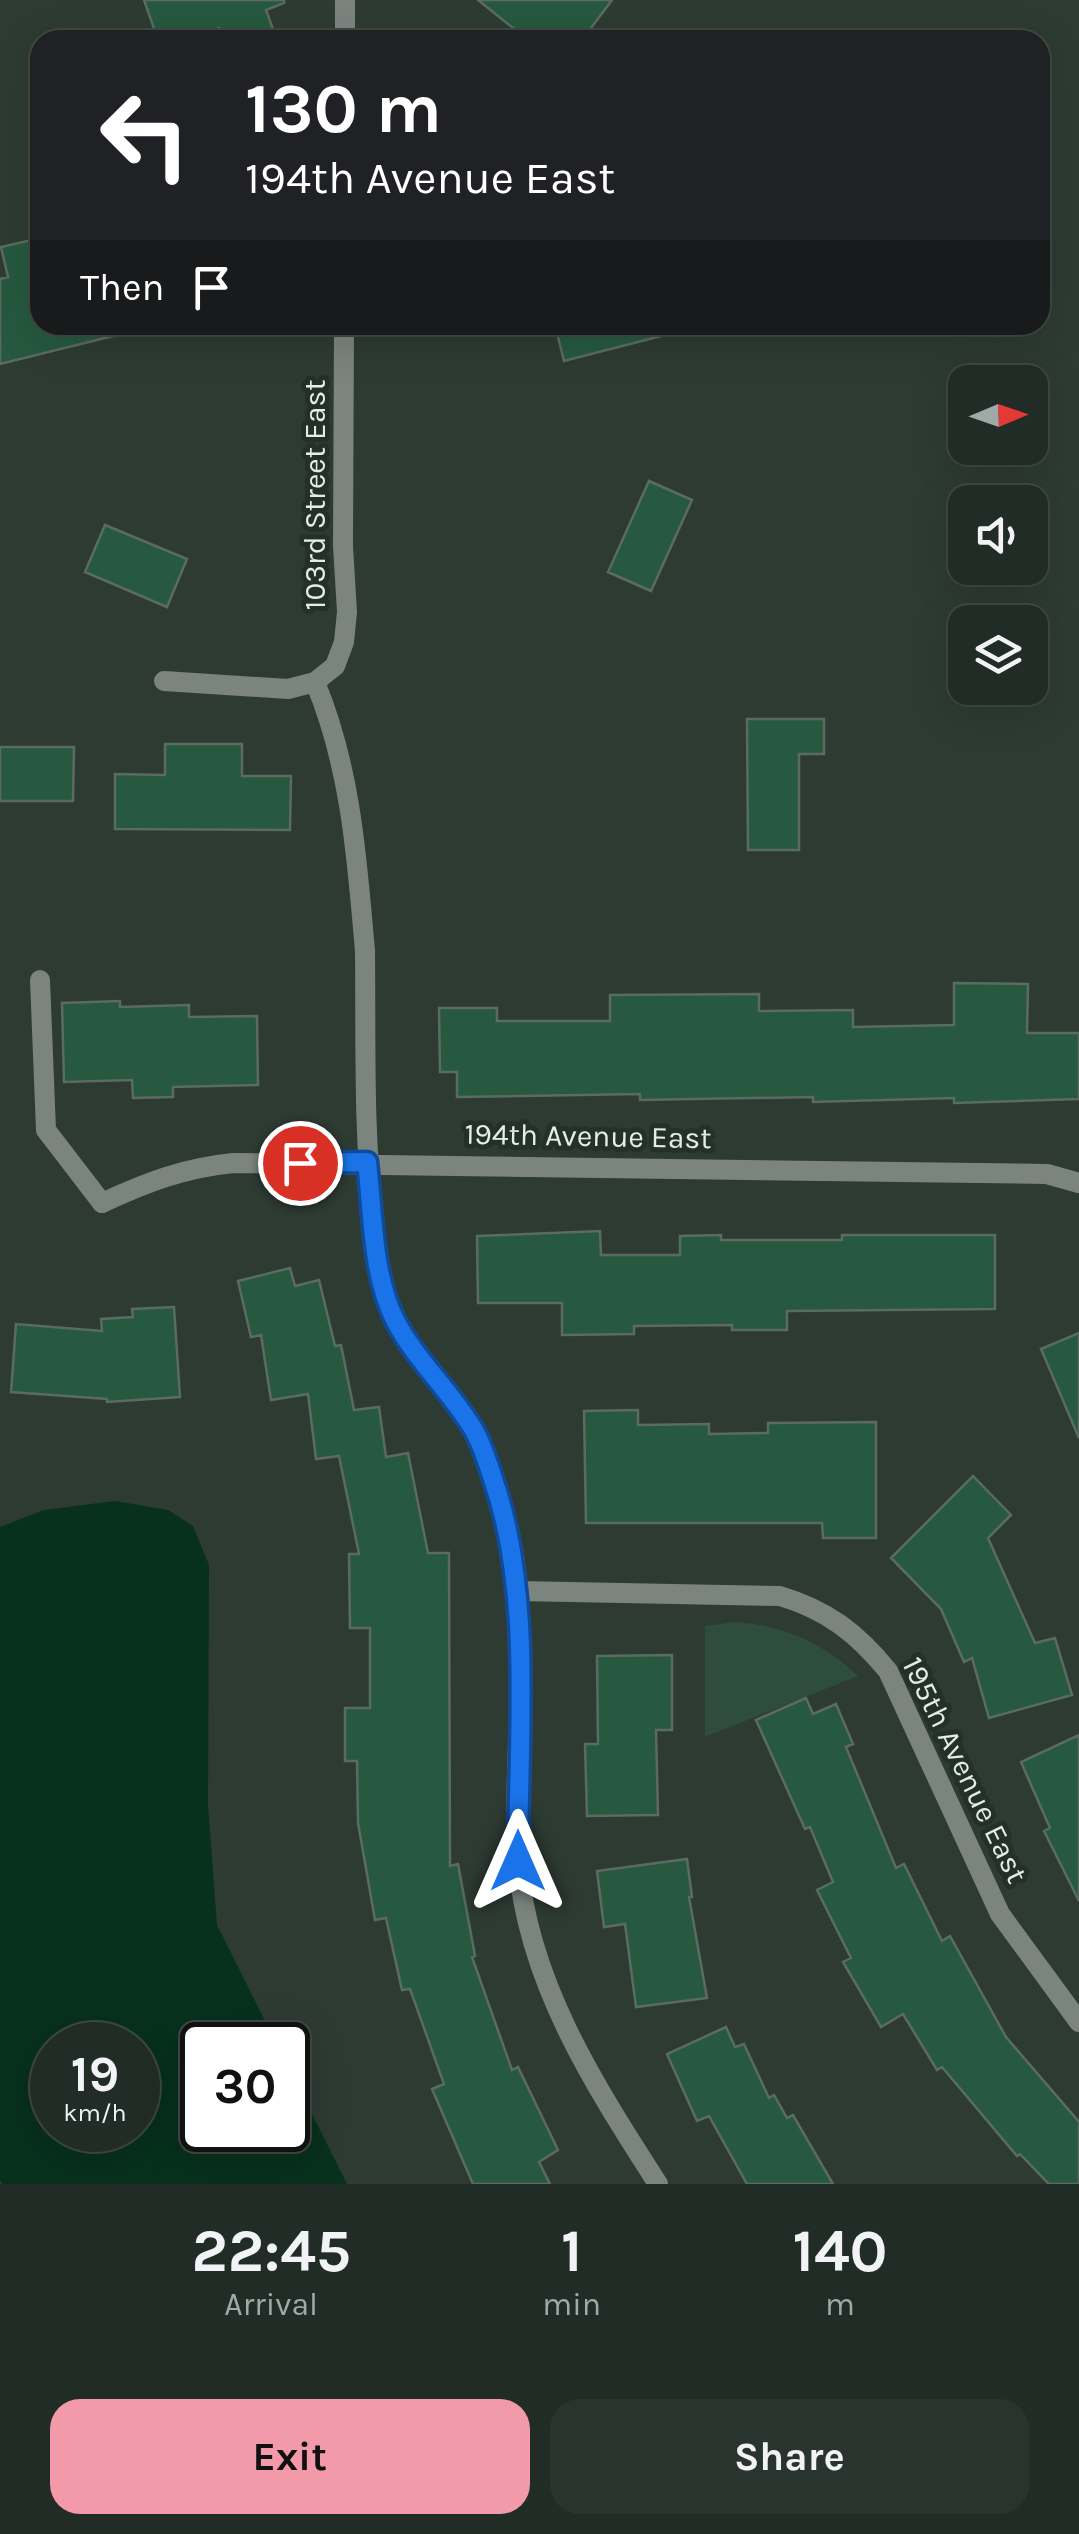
<!DOCTYPE html>
<style>
:root{--surface:#222c26;--page:#2a342e;--text:#f1f3f6;--muted:#a2a7a7;--line:#3f4843;--accent:#f39aaa}
body{margin:0;font-family:Karla,sans-serif;background:var(--page);color:var(--text);height:100vh;display:flex;flex-direction:column;font-size:38px;white-space:nowrap}
*{box-sizing:border-box;margin:0}
p{font-size:32px;color:var(--muted)}
.icon{flex:none;width:55px;height:55px;fill:none;stroke:currentColor;stroke-width:2;stroke-linecap:round;stroke-linejoin:round}
.map{position:relative;height:2184px;overflow:hidden}
.side{display:flex;flex-direction:column;background:var(--surface);flex:1}
.side>*{flex:none}
.banner{position:absolute;left:30px;top:30px;width:1020px;height:305px;border-radius:30px;box-shadow:0 10px 40px #0002,0 0 0 2px var(--line);background:#202124;color:#fff;overflow:hidden}
.needle{width:65px;rotate:88deg}
.fabs{position:absolute;left:948px;top:365px;display:grid;gap:20px}
.fabs a{display:grid;place-items:center;width:100px;height:100px;border-radius:20px;background:var(--surface);box-shadow:0 10px 40px #0002,0 0 0 2px var(--line);font-size:50px}
.speed{position:absolute;left:30px;top:2022px;display:flex;gap:20px;font-size:50px;font-weight:700;text-align:center}
.speed>*{display:grid;place-content:center;width:130px;height:130px;border-radius:50%;background:var(--surface);box-shadow:0 10px 40px #0002,0 0 0 2px var(--line);line-height:1}
.speed small{font-size:25px;font-weight:400}
.speed .limit{border:5px solid #111;border-radius:15px;background:#fff;color:#111}
.pin{position:absolute;display:grid;place-items:center;width:85px;height:85px;color:#fff;margin:-42px;border:5px solid #fff;border-radius:50%;box-shadow:0 2px 10px #0007}
.me{position:absolute;width:110px;margin:-55px;rotate:0deg;stroke-linejoin:round;filter:drop-shadow(0 0 8px #0008)}
.turn{display:flex;align-items:center;gap:35px;height:210px;padding:0 50px;font-size:45px}
.turn .icon{width:130px;height:130px;stroke-width:2.5}
.turn b{display:block;font-size:70px;line-height:85px}
.then{display:flex;align-items:center;height:95px;padding:0 50px;background:#0003;gap:20px;font-size:38px}
.eta{display:flex;justify-content:space-evenly;align-items:center;height:170px;text-align:center}
.eta b{font-size:60px;font-weight:700;line-height:70px}
.action{display:flex;gap:20px;margin-top:auto;padding:20px 50px}
.action a{flex:1;height:115px;border-radius:30px;background:var(--accent);color:#111;font-size:40px;font-weight:700;line-height:115px;text-align:center}
.action a+a{background:var(--page);color:var(--text)}
.map>svg:first-child{display:block}
.green{fill:#2e4d3c}
.water{fill:#07301d;fill-rule:evenodd}
.building{fill:#26593f;stroke:#5b6b61;stroke-width:2.5}
.lines{fill:none;stroke-linecap:round;stroke-linejoin:round}
.lane{stroke:#7c847f;stroke-width:20}
.street{stroke:#7c847f;stroke-width:20}
.route-casing{stroke:#114b97;stroke-width:25}
.route{stroke:#1a73e8;stroke-width:18}
.labels{text-anchor:middle;stroke-width:10;stroke-linejoin:round;paint-order:stroke}
.street-label{font-size:30px;fill:#e4ede8;stroke:#233129}
</style>
<div class="map">
<svg width="1079" height="2184" viewBox="0 0 1079 2184">
<rect width="100%" height="100%" fill="#2d3b33"/>
<path class="green" d="M735,1622C785,1626 821,1642 858,1676L705,1737V1626Z"/>
<path class="water" d="M115,1501L168,1510L193,1526L209,1565L208,1804L217,1925L277,2045H202V2130H288V2066L347,2184H2L0,2180V1527L44,1510ZM52,2045H138V2130H52Z"/>
<path class="building" d="M144,0H284V3L266,10L277,40H223L219,28L185,40H158Z
M478,0H612L582,40H528Z
M40,238V325H111L113,336L0,364V279L8,277L1,247Z
M555,325H663L665,335L564,361Z
M649,481L692,500L651,591L608,572Z
M105,525L187,559L167,607L85,572Z
M747,719H824V754H799V850H748Z
M165,744H242V776H291L290,830L115,829V774L165,775Z
M0,747H74L73,801H0Z
M954,983L1028,984L1027,1033H1079V1099L954,1103V1098L813,1102V1097L640,1100V1094L457,1097V1072H440L439,1008H497V1021H610V995L759,994V1011L853,1010V1027L954,1025Z
M120,1001V1007L189,1005V1017L257,1016L258,1085L173,1087V1097L133,1098L132,1080L64,1082L62,1003Z
M600,1231L601,1255H680V1236L721,1235V1240H842V1235H995V1309L787,1311V1330H732V1325L634,1326V1334L562,1335V1303H478L477,1236Z
M290,1268L295,1286L319,1280L335,1346L341,1345L354,1410L379,1407L386,1457L408,1453L428,1553H449L450,1866L458,1864L475,1956L472,1957L512,2070L518,2067L558,2150L539,2162L550,2184H473L432,2089L444,2084L410,1989L402,1990L386,1918L375,1920L358,1823L357,1761H345V1708H370V1628H350L349,1554H359L339,1456L316,1459L308,1394L271,1400L261,1335L251,1337L238,1281Z
M174,1307L180,1397L107,1402V1399L11,1392L16,1324L102,1331L101,1319L133,1317L132,1309Z
M1079,1333V1438L1041,1349Z
M638,1410V1425L709,1424V1434L768,1433V1423L876,1422V1538H823L822,1523H586L584,1411Z
M973,1476L1011,1515L988,1538L1035,1643L1055,1638L1072,1695L989,1718L972,1658L964,1662L941,1609L891,1558Z
M672,1655V1730H656L658,1815L587,1816L585,1744H598L597,1656Z
M806,1698L813,1714L836,1704L853,1744L846,1747L896,1868L904,1864L942,1941L950,1936L1006,2037L1079,2122V2184H1049L1020,2154L1017,2156L942,2067L937,2070L903,2014L881,2027L843,1962L851,1958L817,1890L833,1882L810,1827L805,1829L756,1720Z
M1079,1735V1901L1044,1831L1050,1828L1021,1762Z
M687,1859L692,1897H689L707,1998L636,2007L625,1924L604,1927L597,1871Z
M726,2027L735,2047L744,2044L769,2098L774,2095L787,2118L793,2115L833,2184H747L709,2116L697,2121L667,2054Z"/>
<g class="lines">
<path class="lane" d="M315,682C351,768 357,859 365,951
M40,980L46,1130L102,1203"/>
<path class="street" d="M345,40V0
M164,681L288,689L315,682L335,666L344,642L347,612L343,546L344,325
M365,951C366,1042 363,1133 374,1223C378,1255 380,1289 394,1319C414,1360 449,1391 473,1430C489,1456 499,1492 507,1522C535,1631 510,1750 518,1861C527,1981 595,2086 658,2184
M102,1203C147,1182 184,1168 233,1163L1047,1174L1079,1183
M518,1591L780,1596C827,1610 857,1633 888,1671L1000,1914L1079,2022"/>
</g>
<g class="lines">
<g class="route-casing">
<path id="route" d="M300,1163L367,1162C373,1213 372,1274 395,1320C416,1361 452,1392 475,1432C483,1447 489,1466 494,1482C533,1596 518,1740 518,1861"/>
</g>
<use href="#route" class="route"/>
</g>
<g class="labels">
<g class="street-label">
<text transform="translate(315 495) rotate(-90)" y="10">103rd Street East</text>
<text transform="translate(588 1136) rotate(1)" y="10">194th Avenue East</text>
<text transform="translate(965 1770) rotate(64)" y="10">195th Avenue East</text>
</g>
</g>
</svg>
<div class="fabs">
<a><svg class="needle" viewBox="-14 -14 28 28"><path d="M0-13l5 13h-10z" fill="#e53935"/><path d="M0 13l5-13h-10z" fill="#a2a7a7"/></svg></a>
<a><svg class="icon" aria-label="sound" viewBox="0 0 24 24"><path d="M4 9h4l5-4v14l-5-4H4zM17 9q2 3 0 6"/></svg></a>
<a><svg class="icon" aria-label="layers" viewBox="0 0 24 24"><path d="M12 4l9 5-9 5-9-5zM3 14l9 5 9-5"/></svg></a>
</div>
<div class="speed"><div>19<small>km/h</small></div><div class="limit">30</div></div>
<div class="pin" style="left:300px;top:1163px;background:#d93025"><svg class="icon" aria-label="arrive" viewBox="0 0 24 24"><path d="M6 21V4h12l-3 4 3 4H6"/></svg></div>
<svg class="me" style="left:518px;top:1861px" viewBox="-20 -20 40 40"><path d="M0-17L14 15 0 8-14 15z" fill="#1a73e8" stroke="#fff" stroke-width="4"/></svg>
<div class="banner">
<div class="turn"><svg class="icon" aria-label="left" viewBox="0 0 24 24"><path d="M17 20v-9H6M10 6l-5 5 5 5"/></svg><div><b>130 m</b>194th Avenue East</div></div>
<div class="then">Then<svg class="icon" aria-label="arrive" viewBox="0 0 24 24"><path d="M6 21V4h12l-3 4 3 4H6"/></svg></div>
</div>
</div>
<section class="side">
<div class="eta">
<div><b>22:45</b><p>Arrival</p></div>
<div><b>1</b><p>min</p></div>
<div><b>140</b><p>m</p></div>
</div>
<div class="action"><a>Exit</a><a>Share</a></div>
</section>
